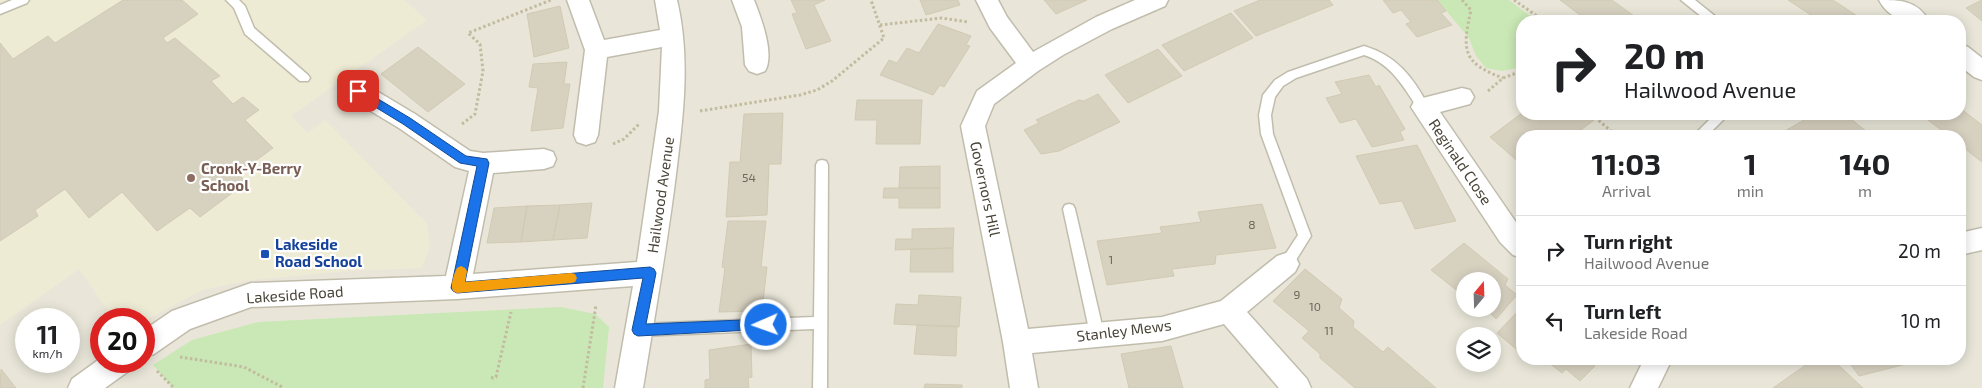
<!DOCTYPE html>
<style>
:root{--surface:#fff;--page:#f2f2f2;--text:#202124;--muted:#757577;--line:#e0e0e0}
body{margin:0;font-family:"Exo 2",sans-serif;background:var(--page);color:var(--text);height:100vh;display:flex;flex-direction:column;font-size:19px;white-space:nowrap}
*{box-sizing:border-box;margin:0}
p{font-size:16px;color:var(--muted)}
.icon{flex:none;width:28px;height:28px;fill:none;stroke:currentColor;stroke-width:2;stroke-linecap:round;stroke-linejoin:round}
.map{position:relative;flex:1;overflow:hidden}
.side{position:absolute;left:1516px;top:130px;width:450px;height:235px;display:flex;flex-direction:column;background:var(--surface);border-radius:20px;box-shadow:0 2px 12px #0003}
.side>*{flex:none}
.top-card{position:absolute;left:1516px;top:15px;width:450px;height:105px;border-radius:20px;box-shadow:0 2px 12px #0003;background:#fff;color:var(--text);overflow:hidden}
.needle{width:32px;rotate:19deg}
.buttons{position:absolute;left:1456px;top:272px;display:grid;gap:10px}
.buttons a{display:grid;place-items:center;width:45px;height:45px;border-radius:50%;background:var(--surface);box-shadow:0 2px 12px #0003;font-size:25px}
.speed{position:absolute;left:15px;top:308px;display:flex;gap:10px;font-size:25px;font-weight:700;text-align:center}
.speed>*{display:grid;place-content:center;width:65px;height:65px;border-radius:50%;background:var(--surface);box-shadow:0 2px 12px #0003;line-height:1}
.speed small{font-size:12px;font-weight:400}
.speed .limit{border:8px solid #d22;background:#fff;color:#111}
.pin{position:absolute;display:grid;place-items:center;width:42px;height:42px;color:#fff;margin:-21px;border-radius:10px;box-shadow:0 2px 8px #0006}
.me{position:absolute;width:55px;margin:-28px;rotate:268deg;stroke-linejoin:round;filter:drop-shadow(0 0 4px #0008)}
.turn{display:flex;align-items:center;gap:18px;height:105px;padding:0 25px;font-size:22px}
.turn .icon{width:65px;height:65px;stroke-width:2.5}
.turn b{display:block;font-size:35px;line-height:42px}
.eta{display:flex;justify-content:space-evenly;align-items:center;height:85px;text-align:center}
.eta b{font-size:30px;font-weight:700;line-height:35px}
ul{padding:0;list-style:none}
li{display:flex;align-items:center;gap:15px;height:70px;padding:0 25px;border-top:1px solid var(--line)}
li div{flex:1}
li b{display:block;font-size:19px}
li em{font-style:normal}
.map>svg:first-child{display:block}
.residential{fill:#e9e6d9;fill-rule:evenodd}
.education{fill:#eeebd5}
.green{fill:#c9e8b5}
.building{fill:#d7d1c0;stroke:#d1cab3}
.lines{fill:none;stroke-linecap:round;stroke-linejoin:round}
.lane-casing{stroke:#c1bdad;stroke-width:3}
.street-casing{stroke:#c1bdad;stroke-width:3}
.path{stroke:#c2bb9f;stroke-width:3;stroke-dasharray:2.5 2.5;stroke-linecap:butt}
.lane{fill:#fff;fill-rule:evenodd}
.street{fill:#fff;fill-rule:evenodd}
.route{fill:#1a73e8;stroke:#114b97}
.slow{fill:#f59e0b}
.education-dot{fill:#8d6e63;stroke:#fff;stroke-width:2}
.transit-dot{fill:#1a4fb4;stroke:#fff;stroke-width:2}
.labels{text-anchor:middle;stroke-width:4.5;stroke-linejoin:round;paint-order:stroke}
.number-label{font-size:12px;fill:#6c685a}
.street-label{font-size:15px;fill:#494538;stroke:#fff}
.education-label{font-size:15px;font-weight:bold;fill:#785e54;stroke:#fff;text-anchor:start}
.transit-label{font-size:15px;font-weight:bold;fill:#164399;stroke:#fff;text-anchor:start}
</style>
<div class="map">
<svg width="1982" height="388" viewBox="0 0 1982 388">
<rect width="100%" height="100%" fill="#f5f4eb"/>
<path class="residential" d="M0,0H1982V388H0ZM1522,21H1960V114H1522ZM1522,136H1960V359H1522ZM1465,281H1492V309H1465ZM26,319H69V361H26ZM101,319H144V361H101ZM1465,336H1492V364H1465Z"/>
<path class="education" d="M0,0H404L427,20L291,116L308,133L325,120L427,224L430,246L422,268L347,271L250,280L202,290L144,321V319H114L79,269L0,325Z"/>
<path class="green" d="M1437,0H1509L1537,21H1522V67L1502,71L1486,68L1476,56L1469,38Z
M561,307L595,314L609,327L603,388H173L153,365L192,340L258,322Z"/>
<path class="building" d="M123,0H182L198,14L163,38L167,43L175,38L220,76L211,81L233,104L243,97L259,110L245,120L273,148L238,174L247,182L200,217L190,208L157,231L122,192L89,218L65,189L35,210L38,216L0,241V43L13,59L48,36L55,43Z
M791,0H825L814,5L831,41L806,49L792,14L797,13Z
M920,0H958L960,5L926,15Z
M1044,0H1087L1056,14Z
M1260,0H1329L1333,5L1256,36L1234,11Z
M1383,0H1437L1446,11L1441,13L1452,25L1417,37L1406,24L1411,22L1401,10L1393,13Z
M1560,0H1612L1641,21H1588Z
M1788,0H1833L1865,21H1820Z
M1982,0V21L1966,8Z
M560,6L569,48L534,57L527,14Z
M1231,13L1253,38L1184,71L1162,45Z
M938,24L971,36L966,45L970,46L944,87L940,85L933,95L880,75L889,60L897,63L907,48L919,53Z
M418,47L465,84L428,112L381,74Z
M1158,49L1182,76L1128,103L1105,75Z
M567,62L564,84H570L563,128L531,131L538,88L529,87L533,64Z
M1369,75L1376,87L1379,85L1405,129L1400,132L1404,140L1372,147L1356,119L1340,123L1326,98L1342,94L1335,82Z
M1098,94L1120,122L1059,151L1041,154L1024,130L1039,123L1036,120L1079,100L1084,101Z
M857,100H922L920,144H876L877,120H855Z
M1960,108L1982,125V162L1960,145V136H1949L1920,114H1960Z
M783,113L781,164H769L767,215L726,217L730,162H740L744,114Z
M1522,113L1586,114L1594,120L1573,136H1522V165L1490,137Z
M1814,114H1845L1872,136H1791L1785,131Z
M1417,145L1456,221L1415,229L1402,201L1380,204L1356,156Z
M940,166V188H899L900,167Z
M884,188H940V208H899V198H883Z
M592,203L587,238L553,240L560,205Z
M1262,204L1276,248L1216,255L1215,264L1172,269L1174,276L1107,285L1097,241L1162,233L1160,227L1201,222L1198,212Z
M560,205L553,240L521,242L527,206Z
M527,206L521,242L487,243L494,208Z
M728,221H766L761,267H767L762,311L719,312L725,268L722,267Z
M954,228L953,248L895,250L896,239H912V229Z
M1464,243L1508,279L1505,285L1517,295L1496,319L1486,309H1492V281H1465V297L1431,270Z
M953,248V272H910L911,249Z
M1305,269L1342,299L1339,308L1354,321L1353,327L1383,352L1388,347L1436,388H1355L1320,358V354L1302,338L1309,331L1273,301Z
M919,295L961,297L959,327L894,324L896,304L918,305Z
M1522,307V354L1497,333Z
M917,325L957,326L956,356L914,354Z
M751,344L752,377L748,378L749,388H705V380L710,379L709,350Z
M1171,346L1183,388H1129L1121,354Z
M1544,359H1588L1595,366L1580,381L1566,369L1562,373Z
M1814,359H1832L1863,388H1773Z
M1847,359H1926L1859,376Z
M1,369L16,388H0Z
M925,384L962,385V388H924Z"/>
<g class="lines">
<g class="lane-casing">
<path id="lane" d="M12,0H29L27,3L0,14V5Z
M226,0H239L245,6L254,28L308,75L310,78L308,81H300L245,34L234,8Z
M1681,0H1695L1721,21H1707Z
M1364,46C1397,56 1413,77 1429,107L1427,110H1419C1404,88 1392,64 1364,55L1296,78L1283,86L1275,97L1271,115L1273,134L1311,236L1291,268L1286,270L1281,268L1279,264L1298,235L1261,134L1259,115L1263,95L1275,80L1288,72Z
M1715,114H1729L1707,136H1693Z
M822,160L826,161L828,165L827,388H813L814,329L638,336L633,334L631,330L633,326L638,324L814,317L816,165L818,161Z
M1069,204L1073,205L1075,209L1104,334L1102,338L1097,340L1092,338L1090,334L1063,209L1065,205Z"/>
</g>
<g class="street-casing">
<path id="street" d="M567,0H589L604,40L660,30L655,0H677C690,55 684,110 677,166C668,241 655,314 643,388H615L633,286L457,299L251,307L190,329L154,354L144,357V330L172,311L251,283L446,276L469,171L455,167L399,128L349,98L345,91L349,84L357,82L365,84L415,114L470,151L483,153L544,149L553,152L556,159L553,166L544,169L493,173L473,274L637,262L659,111L662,47L607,57L598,135L595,142L586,145L577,142L574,135L585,50Z
M732,0H754C761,18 775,54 765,71L757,74L749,71L745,65L742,27Z
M976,0H998L1007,17L1033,52L1096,17L1135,0H1168L1165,6L1112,29L1063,55L1038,71L994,104L985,126L1028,329L1162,317L1221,301L1277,256L1286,253L1295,256L1299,264L1295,272L1247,312L1307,379L1311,388H1279L1224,324L1162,341L1032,353L1038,388H1010L1003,342L961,126L977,91L1016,63L990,28Z
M1879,0C1900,0 1917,0 1929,21C1908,22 1890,21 1879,0Z
M1960,44L1968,47L1982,58V80L1974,77L1960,66Z
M1462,88L1470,90L1474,97L1470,104L1440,112L1522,231V258L1513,255L1500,242L1411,107L1415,100Z
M1982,228V250L1960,255V233Z
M101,358V361H134L130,370L105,388H68L72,379Z
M1644,359H1672L1658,388H1630Z"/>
</g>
<path class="path" d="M1462,0L1471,10C1462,50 1462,63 1503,78
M1514,0L1544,21
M880,25L942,18L968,22
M1488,91L1503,78L1522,71
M700,111L800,95L817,90L832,81L884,38L871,0
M1591,114L1617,136
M462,124L475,114L483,71L480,44L468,33L551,0
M613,144L624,139L639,124
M180,357L244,367L284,388
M157,371L174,388
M491,378L496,377L511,312
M583,388L596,305"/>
<use href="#lane" class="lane"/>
<use href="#street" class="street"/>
</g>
<path class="route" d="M358,87L410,118L466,156L487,159L489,163L465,282L650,267L654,269L656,273L646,324L766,319L770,321L772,325L770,329L638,336L634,334L632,330L643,278L457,293L453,291L451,288L477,166L460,163L403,124L354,94L352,91L354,88Z"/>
<path class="slow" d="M461,266L465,268L467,271L465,282L571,273L575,274L577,278L575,282L571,283L457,293L453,291C450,285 454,274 457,268Z"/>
<circle class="education-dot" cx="191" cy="178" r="5"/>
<rect class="transit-dot" x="260" y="249" width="10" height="10" rx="2.5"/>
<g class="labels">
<g class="number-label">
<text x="749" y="182">54</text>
<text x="1252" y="229">8</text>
<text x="1111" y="264">1</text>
<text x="1297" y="299">9</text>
<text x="1315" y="311">10</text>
<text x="1329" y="335">11</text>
</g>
<g class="street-label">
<text transform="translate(1460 162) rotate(56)" y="5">Reginald Close</text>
<text transform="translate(985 189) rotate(78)" y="5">Governors Hill</text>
<text transform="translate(661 195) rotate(-82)" y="5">Hailwood Avenue</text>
<text transform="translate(295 295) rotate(-4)" y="5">Lakeside Road</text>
<text transform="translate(1124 331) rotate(-7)" y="5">Stanley Mews</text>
</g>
<g class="education-label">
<text x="201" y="174">Cronk-Y-Berry<tspan x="201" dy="17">School</tspan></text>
</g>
<g class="transit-label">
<text x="275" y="250">Lakeside<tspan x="275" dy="17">Road School</tspan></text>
</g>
</g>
</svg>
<div class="buttons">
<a><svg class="needle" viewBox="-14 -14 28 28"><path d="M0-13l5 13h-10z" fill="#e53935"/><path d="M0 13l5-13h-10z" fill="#757577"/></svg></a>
<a><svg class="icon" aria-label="layers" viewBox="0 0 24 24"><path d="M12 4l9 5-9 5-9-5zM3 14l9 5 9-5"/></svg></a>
</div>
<div class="speed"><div>11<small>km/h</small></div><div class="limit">20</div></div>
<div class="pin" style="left:358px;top:91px;background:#d93025"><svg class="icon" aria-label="arrive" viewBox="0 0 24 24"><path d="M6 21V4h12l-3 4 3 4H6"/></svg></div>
<svg class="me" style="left:766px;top:325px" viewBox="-20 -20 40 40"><circle r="17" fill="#1a73e8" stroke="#fff" stroke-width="3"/><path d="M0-11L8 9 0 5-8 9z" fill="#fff"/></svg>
<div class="top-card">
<div class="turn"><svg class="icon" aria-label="right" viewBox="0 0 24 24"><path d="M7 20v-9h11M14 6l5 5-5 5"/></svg><div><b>20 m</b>Hailwood Avenue</div></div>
</div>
<section class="side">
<div class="eta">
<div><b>11:03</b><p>Arrival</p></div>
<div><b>1</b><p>min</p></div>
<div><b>140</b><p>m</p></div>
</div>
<ul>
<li><svg class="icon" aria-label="right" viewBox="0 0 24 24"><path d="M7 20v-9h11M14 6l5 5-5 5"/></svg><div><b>Turn right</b><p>Hailwood Avenue</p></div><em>20 m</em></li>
<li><svg class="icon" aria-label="left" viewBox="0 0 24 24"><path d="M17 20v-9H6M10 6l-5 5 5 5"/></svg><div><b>Turn left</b><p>Lakeside Road</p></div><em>10 m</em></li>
</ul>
</section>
</div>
